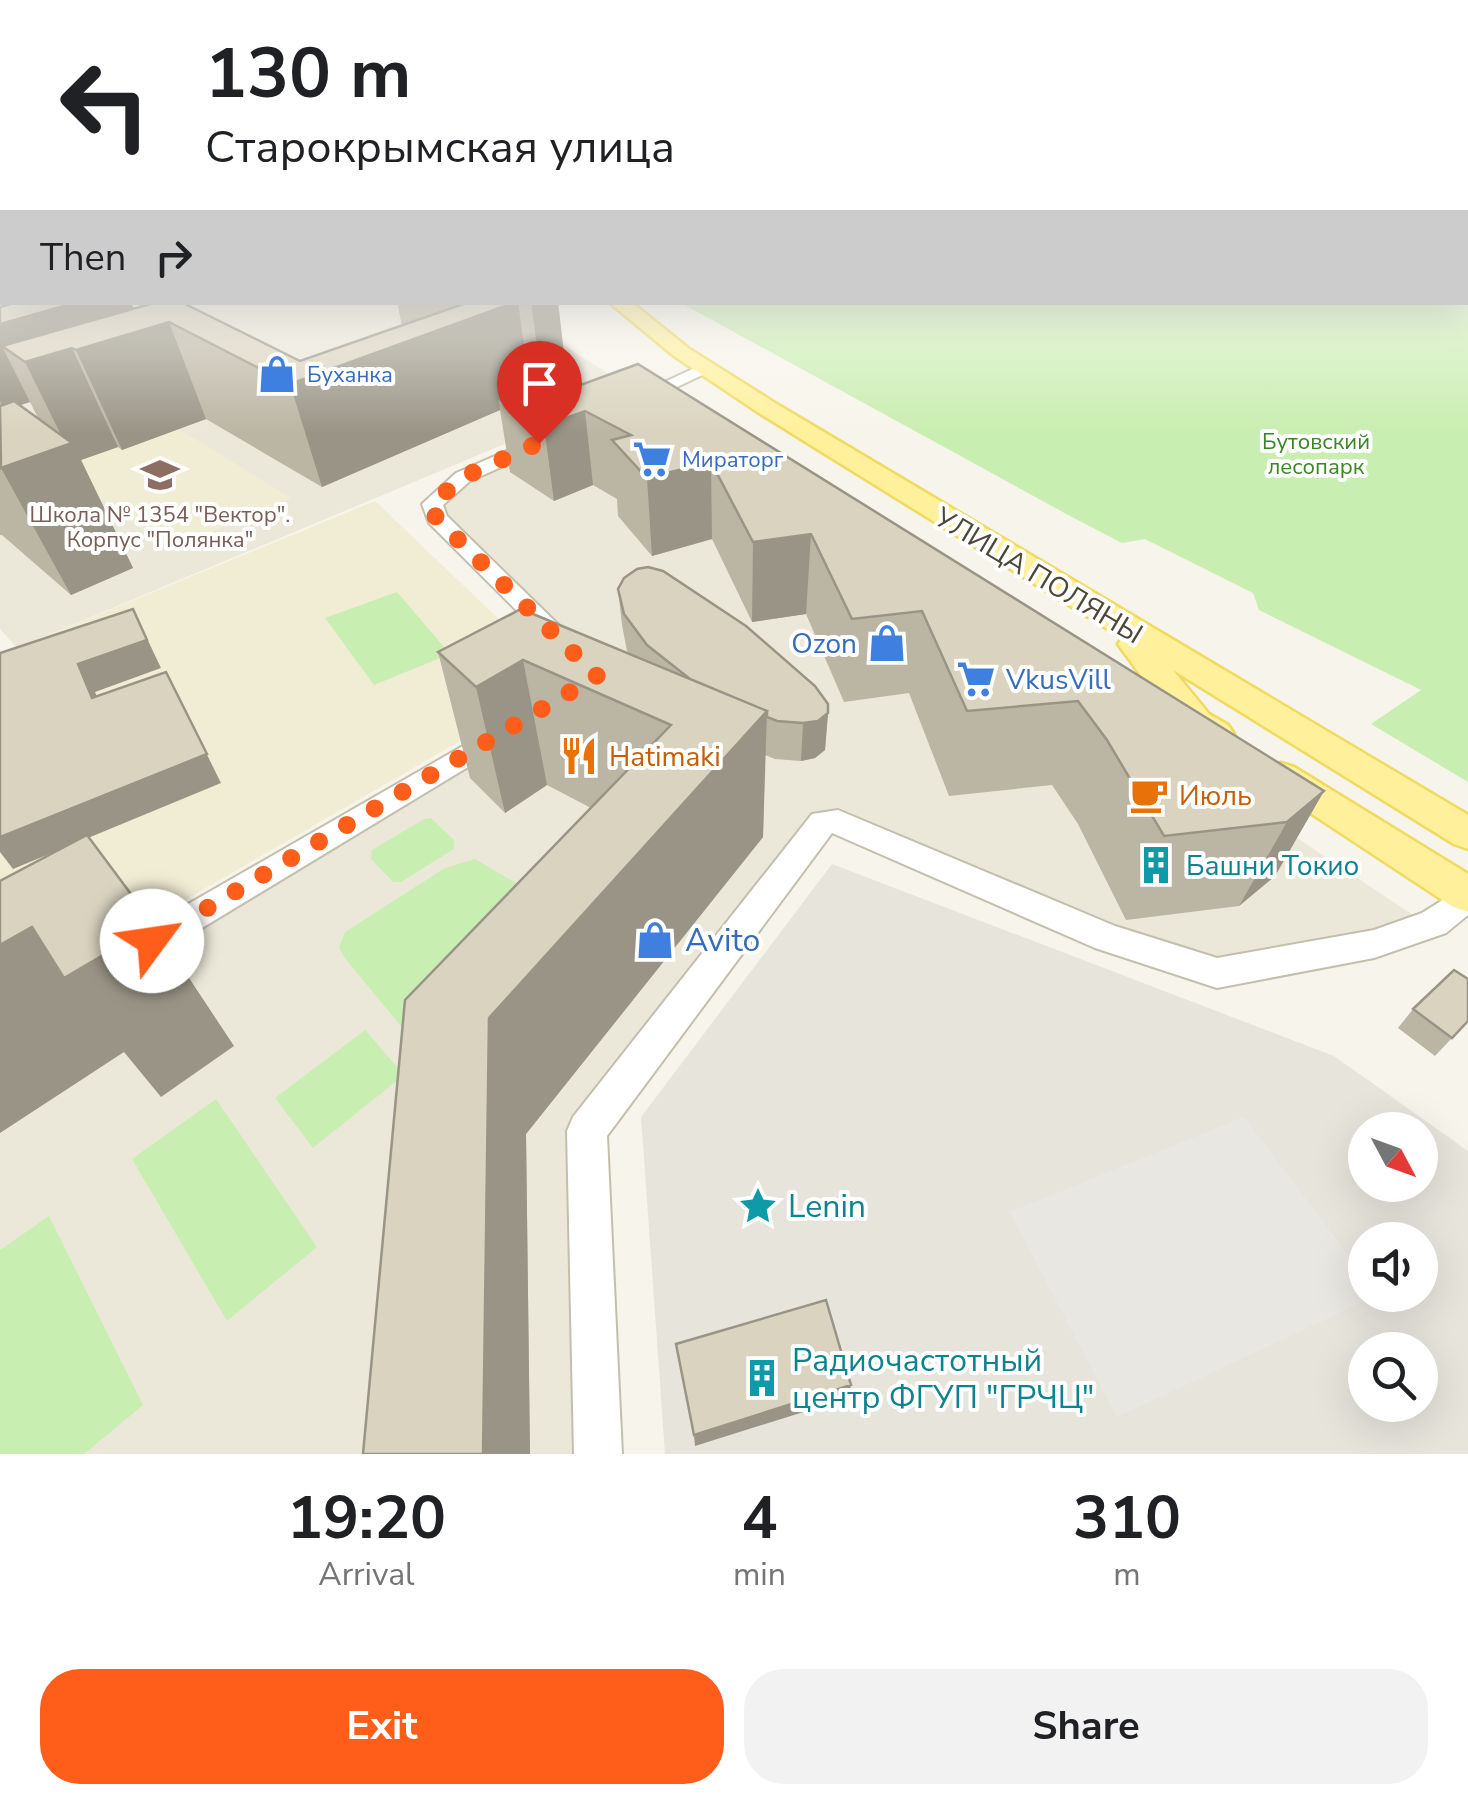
<!DOCTYPE html>
<meta charset="utf-8">
<style>
:root{--surface:#fff;--page:#f2f2f2;--text:#202124;--muted:#757577;--accent:#ff5e1a}
body{margin:0;font-family:"Nunito Sans",sans-serif;background:var(--page);color:var(--text);height:100vh;display:flex;flex-direction:column;font-size:38px;white-space:nowrap}
*{box-sizing:border-box;margin:0}
p{font-size:32px;color:var(--muted)}
.icon{flex:none;width:55px;height:55px;fill:none;stroke:currentColor;stroke-width:2;stroke-linecap:round;stroke-linejoin:round}
.map{position:relative;height:1454px;overflow:hidden}
.side{display:flex;flex-direction:column;background:var(--surface);flex:1}
.side>*{flex:none}
.top-card{position:absolute;left:0px;top:0px;width:1470px;height:305px;box-shadow:0 10px 40px #0002;background:#fff;color:var(--text);overflow:hidden}
.needle{width:65px;rotate:131deg}
.fabs{position:absolute;left:1348px;top:1112px;display:grid;gap:20px}
.fabs a{display:grid;place-items:center;width:90px;height:90px;border-radius:50%;background:var(--surface);box-shadow:0 10px 40px #0002;font-size:50px}
.pin{position:absolute;display:grid;place-items:center;width:85px;height:85px;color:#fff;margin:-102px -42px;border-radius:50% 50% 50% 0;rotate:-45deg;box-shadow:0 0 10px #0007}
.pin .icon{rotate:45deg}
.me{position:absolute;width:110px;margin:-55px;rotate:59deg;stroke-linejoin:round;filter:drop-shadow(0 0 8px #0008)}
.turn{display:flex;align-items:center;gap:35px;height:210px;padding:0 40px;font-size:45px}
.turn .icon{width:130px;height:130px;stroke-width:2.5}
.turn b{display:block;font-size:70px;line-height:85px}
.then{display:flex;align-items:center;height:95px;padding:0 40px;background:#0003;gap:20px;font-size:38px}
.eta{display:flex;justify-content:space-evenly;align-items:center;height:170px;text-align:center}
.eta b{font-size:60px;font-weight:700;line-height:70px}
.button{display:flex;gap:20px;margin-top:auto;padding:20px 40px}
.button a{flex:1;height:115px;border-radius:40px;background:var(--accent);color:#fff;font-size:40px;font-weight:700;line-height:115px;text-align:center}
.button a+a{background:var(--page);color:var(--text)}
.map>svg:first-child{display:block}
.residential{fill:#ebe8d9}
.industrial{fill:#e7e4dc;fill-rule:evenodd}
.education{fill:#f1edd4}
.green{fill:#c9eeb1}
.parking{fill:#e8e7e2}
.lines{fill:none;stroke-linecap:round;stroke-linejoin:round}
.minor-casing{stroke:#c4bfac;stroke-width:4}
.major-casing{stroke:#f0da60;stroke-width:5}
.minor{fill:#fff;fill-rule:evenodd}
.major{fill:#fff19c;fill-rule:evenodd}
.wall{fill:#bbb5a4;fill-rule:evenodd}
.shaded-wall{fill:#999486}
.building{fill:#dad3bf;stroke:#999486;stroke-width:2.5}
.route{stroke:#ff5e1a;stroke-width:18;stroke-dasharray:0 32.4}
.labels{text-anchor:middle;stroke-width:8;stroke-linejoin:round;paint-order:stroke}
.far-shop-label{font-size:22px;fill:#366cbe;stroke:#fff;text-anchor:start}
.far-park-label{font-size:22px;fill:#3a8623;stroke:#fff}
.far-education-label{font-size:22px;fill:#785e54;stroke:#fff}
.street-label{font-size:28px;fill:#4c4737;stroke:#fff}
.shop-label{font-size:28px;fill:#366cbe;stroke:#fff;text-anchor:end}
.food-label{font-size:28px;fill:#c56008;stroke:#fff;text-anchor:start}
.culture-label{font-size:28px;fill:#0d838f;stroke:#fff;text-anchor:start}
.near-shop-label{font-size:32px;fill:#366cbe;stroke:#fff;text-anchor:start}
.near-culture-label{font-size:32px;fill:#0d838f;stroke:#fff;text-anchor:start}
</style>
<div class="map">
<svg width="1468" height="1454" viewBox="0 0 1468 1454">
<rect width="100%" height="100%" fill="#f7f5eb"/>
<path class="residential" d="M0,301L497,303L634,390L17,648L0,629Z
M646,405L1416,917L1317,961L1188,962L827,813L576,1131L587,1454H0V1053L609,681L442,512L443,503L459,487Z"/>
<path class="industrial" d="M832,864L1334,1056L1468,1151V1454H665L641,1117ZM1365,1130H1420V1185H1365ZM1365,1240H1420V1295H1365ZM1365,1350H1420V1405H1365Z"/>
<path class="education" d="M154,414L291,498L170,550L36,451Z
M375,501L564,681L0,1007V655Z"/>
<path class="green" d="M1468,230V782L1371,724L1421,690L1259,610L1253,593L1145,539L1122,543L1070,516L681,303L1468,302Z
M397,592L450,654L374,685L325,618Z
M431,818L454,840V849L401,882H393L371,859L372,850L424,819Z
M475,859L535,894L405,1031L344,957L339,947L345,932L445,868Z
M365,1030L404,1075L313,1148L275,1098Z
M216,1099L317,1247L227,1321L132,1159Z
M49,1216L143,1405L84,1454H0V1250Z"/>
<path class="parking" d="M1244,1117L1365,1277V1295H1378L1117,1417L1010,1212Z"/>
<g class="lines">
<g class="minor-casing">
<path id="minor" d="M701,365L715,369L641,404H629L626,400Z
M541,436L548,438V446L470,481L443,505L447,516L571,637L574,642L571,647H553L429,523L422,504L456,473Z
M496,727L506,730L510,737L506,744L141,965L129,970L117,965L112,955L117,945Z
M838,810L1115,926L1217,958L1374,930L1422,913L1468,884V915L1446,933L1374,958L1217,988L1095,948L832,833L607,1136L622,1454H574L567,1131L573,1117L812,814Z"/>
</g>
<g class="major-casing">
<path id="major" d="M609,302H631L688,348L775,403L1468,815V849L1454,844L1173,670L1209,714L1228,725L1234,734L1228,743C1187,754 1146,680 1123,651L1118,644L1122,638L759,413L674,356Z
M1281,763L1294,767L1468,874V912L1453,907L1268,785L1263,776L1268,767Z"/>
</g>
<use href="#minor" class="minor"/>
<use href="#major" class="major"/>
</g>
<path class="wall" d="M397,302H558L567,380L1324,791L1275,876L1239,906L1126,920L1078,824L1052,785L949,796L909,693L844,702L806,614L752,622L712,539L652,556L618,516L617,499L593,485L554,501L510,472L500,410L322,487L206,419L122,450L118,447L81,460L133,568L71,595L2,535H0V307L134,309L300,361L402,326ZM30,402L38,418L20,405Z
M618,589L828,713L825,750L815,758L801,761L775,759L765,755L763,837L526,1134L530,1454H363L591,808L547,785L505,813L470,778L438,652L630,654L627,651L622,625Z
M1413,1009L1468,1021L1435,1056L1398,1028Z"/>
<path class="shaded-wall" d="M78,302H131L142,330L169,322L206,419L122,450L76,350L72,348L118,447L81,460L133,568L71,595L1,468L66,445L25,362L2,346L30,402L5,410L0,401V324Z
M518,302L531,396L498,398L500,410L322,487L290,384Z
M531,302H558L567,381L543,391Z
M585,411L593,485L554,501L544,426Z
M711,462L712,539L652,556L647,478Z
M811,534L806,614L752,622L753,542Z
M133,609L161,668L95,692L109,727L92,698L78,664Z
M523,660L547,785L505,813L476,687Z
M166,672L221,783L13,869L0,852V837Z
M767,711L763,837L526,1134L530,1454H483L489,1018Z
M828,713L825,750L815,758L801,761L803,723Z
M1324,791L1275,876L1239,906L1287,822Z
M154,925L234,1046L161,1097L124,1052L0,1133V945L32,927Z
M851,1385L848,1398L695,1446L694,1435Z"/>
<path class="building" d="M17,302H78L0,324V307Z
M157,302H181L300,361L469,302H516L290,384L169,322L76,350L72,348L25,362L2,346Z
M638,364L1324,791L1287,822L1164,836L1107,740L1078,701L967,711L922,611L852,619L811,534L753,542L711,462L647,478L612,440L631,435L585,411L544,426L498,398L561,377L578,386Z
M14,401L72,443L1,468L0,406Z
M648,567L663,571L746,626L815,686L828,704V713L818,721L803,723L777,721L767,717V711L690,679L647,645L624,614L618,589L624,578L637,569Z
M133,609L147,640L78,664L92,698L166,672L207,754L0,837V653Z
M521,609L767,711L489,1018L483,1454H363L405,1000L671,725L523,660L476,687L438,652Z
M87,835L154,925L64,978L32,927L0,945V881Z
M1454,970L1468,979V1021L1452,1038L1413,1009Z
M826,1300L851,1385L694,1435L676,1344Z"/>
<linearGradient id="sky" x2="0" y2="1"><stop stop-color="#8cbcee"/><stop offset="0.53" stop-color="#fbfaf6"/><stop offset="1" stop-color="#fbfaf6" stop-opacity="0"/></linearGradient>
<rect width="1468" height="433" fill="url(#sky)"/>
<g class="lines">
<path class="route" d="M152,941L597,676L436,518L432,504L463,477L539,443"/>
</g>
<defs>
<g id="shop-bare" transform="scale(3)"><path d="M-5-2.5h2.3a2.7 3.5 0 0 1 5.4 0H5L5.5 6h-11ZM-1.5-2.5h3a1.5 2.3 0 0 0-3 0Z" fill="#3f7fe0" stroke="#fff" stroke-width="2.5" paint-order="stroke"/></g>
<g id="supermarket-bare" transform="scale(3)"><path d="M-6-5.5h2.5l.6 2H6L4.5 2H-2.5L-4.4-4H-6ZM-1.5 3.2a1.3 1.3 0 1 0 .1 0ZM3 3.2a1.3 1.3 0 1 0 .1 0Z" fill="#3f7fe0" stroke="#fff" stroke-width="2.5" paint-order="stroke"/></g>
<g id="school-bare" transform="scale(3)"><path d="M0-5L7-2L0 1L-7-2ZM-4 1L0 2.5L4 1V4Q0 6-4 4Z" fill="#8d6e63" stroke="#fff" stroke-width="2.5" paint-order="stroke"/></g>
<g id="restaurant-bare" transform="scale(3)"><path d="M-5-6h1v4h1v-4h1v4h1v-4h1v5L-1.5 .5V6h-2V.5L-5-1ZM5-6V6H3V1.5H1.5Q1.5-4 5-6Z" fill="#e8710a" stroke="#fff" stroke-width="2.5" paint-order="stroke"/></g>
<g id="cafe-bare" transform="scale(3)"><path d="M-5.5-4.5H6V0H3Q3 3.5 0 3.5H-2.5Q-5.5 3.5-5.5 0ZM3-3.2v2h1.7v-2ZM-6 4.5H4V6H-6Z" fill="#e8710a" stroke="#fff" stroke-width="2.5" paint-order="stroke"/></g>
<g id="building-bare" transform="scale(3)"><path d="M-4-6H4V6H1V3H-1V6H-4ZM-2.5-4.3h1.7v1.8h-1.7ZM.8-4.3h1.7v1.8H.8ZM-2.5-1h1.7V.8h-1.7ZM.8-1h1.7V.8H.8Z" fill="#0f9aa8" stroke="#fff" stroke-width="2.5" paint-order="stroke"/></g>
<g id="sight-bare" transform="scale(3)"><path d="M0-6L1.8-2.2L6-1.7L2.9 1.2L3.7 5.4L0 3.3L-3.7 5.4L-2.9 1.2L-6-1.7L-1.8-2.2Z" fill="#0f9aa8" stroke="#fff" stroke-width="2.5" paint-order="stroke"/></g>
</defs>
<g fill-rule="evenodd">
<use href="#shop-bare" x="277" y="374"/>
<use href="#supermarket-bare" x="652" y="459"/>
<use href="#school-bare" x="160" y="475"/>
<use href="#shop-bare" x="887" y="643"/>
<use href="#supermarket-bare" x="976" y="679"/>
<use href="#restaurant-bare" x="579" y="756"/>
<use href="#cafe-bare" x="1149" y="795"/>
<use href="#building-bare" x="1156" y="865"/>
<use href="#shop-bare" x="655" y="940"/>
<use href="#sight-bare" x="758" y="1206"/>
<use href="#building-bare" x="762" y="1378"/>
</g>
<g class="labels">
<g class="far-shop-label">
<text x="307" y="382">Буханка</text>
<text x="682" y="467">Мираторг</text>
</g>
<g class="far-park-label">
<text x="1316" y="449">Бутовский<tspan x="1316" dy="25">лесопарк</tspan></text>
</g>
<g class="far-education-label">
<text x="160" y="522">Школа № 1354 "Вектор".<tspan x="160" dy="25">Корпус "Полянка"</tspan></text>
</g>
<g class="street-label">
<text transform="translate(1039 575) rotate(31)" y="10">УЛИЦА ПОЛЯНЫ</text>
</g>
<g class="shop-label">
<text x="857" y="653">Ozon</text>
<text x="1006" y="689" text-anchor="start">VkusVill</text>
</g>
<g class="food-label">
<text x="609" y="766">Hatimaki</text>
<text x="1179" y="805">Июль</text>
</g>
<g class="culture-label">
<text x="1186" y="875">Башни Токио</text>
</g>
<g class="near-shop-label">
<text x="685" y="951">Avito</text>
</g>
<g class="near-culture-label">
<text x="788" y="1217">Lenin</text>
<text x="792" y="1371">Радиочастотный<tspan x="792" dy="37">центр ФГУП "ГРЧЦ"</tspan></text>
</g>
</g>
</svg>
<div class="fabs">
<a><svg class="needle" viewBox="-14 -14 28 28"><path d="M0-13l5 13h-10z" fill="#e53935"/><path d="M0 13l5-13h-10z" fill="#757577"/></svg></a>
<a><svg class="icon" aria-label="sound" viewBox="0 0 24 24"><path d="M4 9h4l5-4v14l-5-4H4zM17 9q2 3 0 6"/></svg></a>
<a><svg class="icon" aria-label="search" viewBox="0 0 24 24"><circle cx="10" cy="10" r="6"/><path d="M15 15l6 6"/></svg></a>
</div>
<div class="pin" style="left:539px;top:443px;background:#d93025"><svg class="icon" aria-label="arrive" viewBox="0 0 24 24"><path d="M6 21V4h12l-3 4 3 4H6"/></svg></div>
<svg class="me" style="left:152px;top:941px" viewBox="-20 -20 40 40"><circle r="19" fill="#fff"/><path d="M0-13L10 11 0 6-10 11z" fill="#ff5e1a"/></svg>
<div class="top-card">
<div class="turn"><svg class="icon" aria-label="left" viewBox="0 0 24 24"><path d="M17 20v-9H6M10 6l-5 5 5 5"/></svg><div><b>130 m</b>Старокрымская улица</div></div>
<div class="then">Then<svg class="icon" aria-label="right" viewBox="0 0 24 24"><path d="M7 20v-9h11M14 6l5 5-5 5"/></svg></div>
</div>
</div>
<section class="side">
<div class="eta">
<div><b>19:20</b><p>Arrival</p></div>
<div><b>4</b><p>min</p></div>
<div><b>310</b><p>m</p></div>
</div>
<div class="button"><a>Exit</a><a>Share</a></div>
</section>
